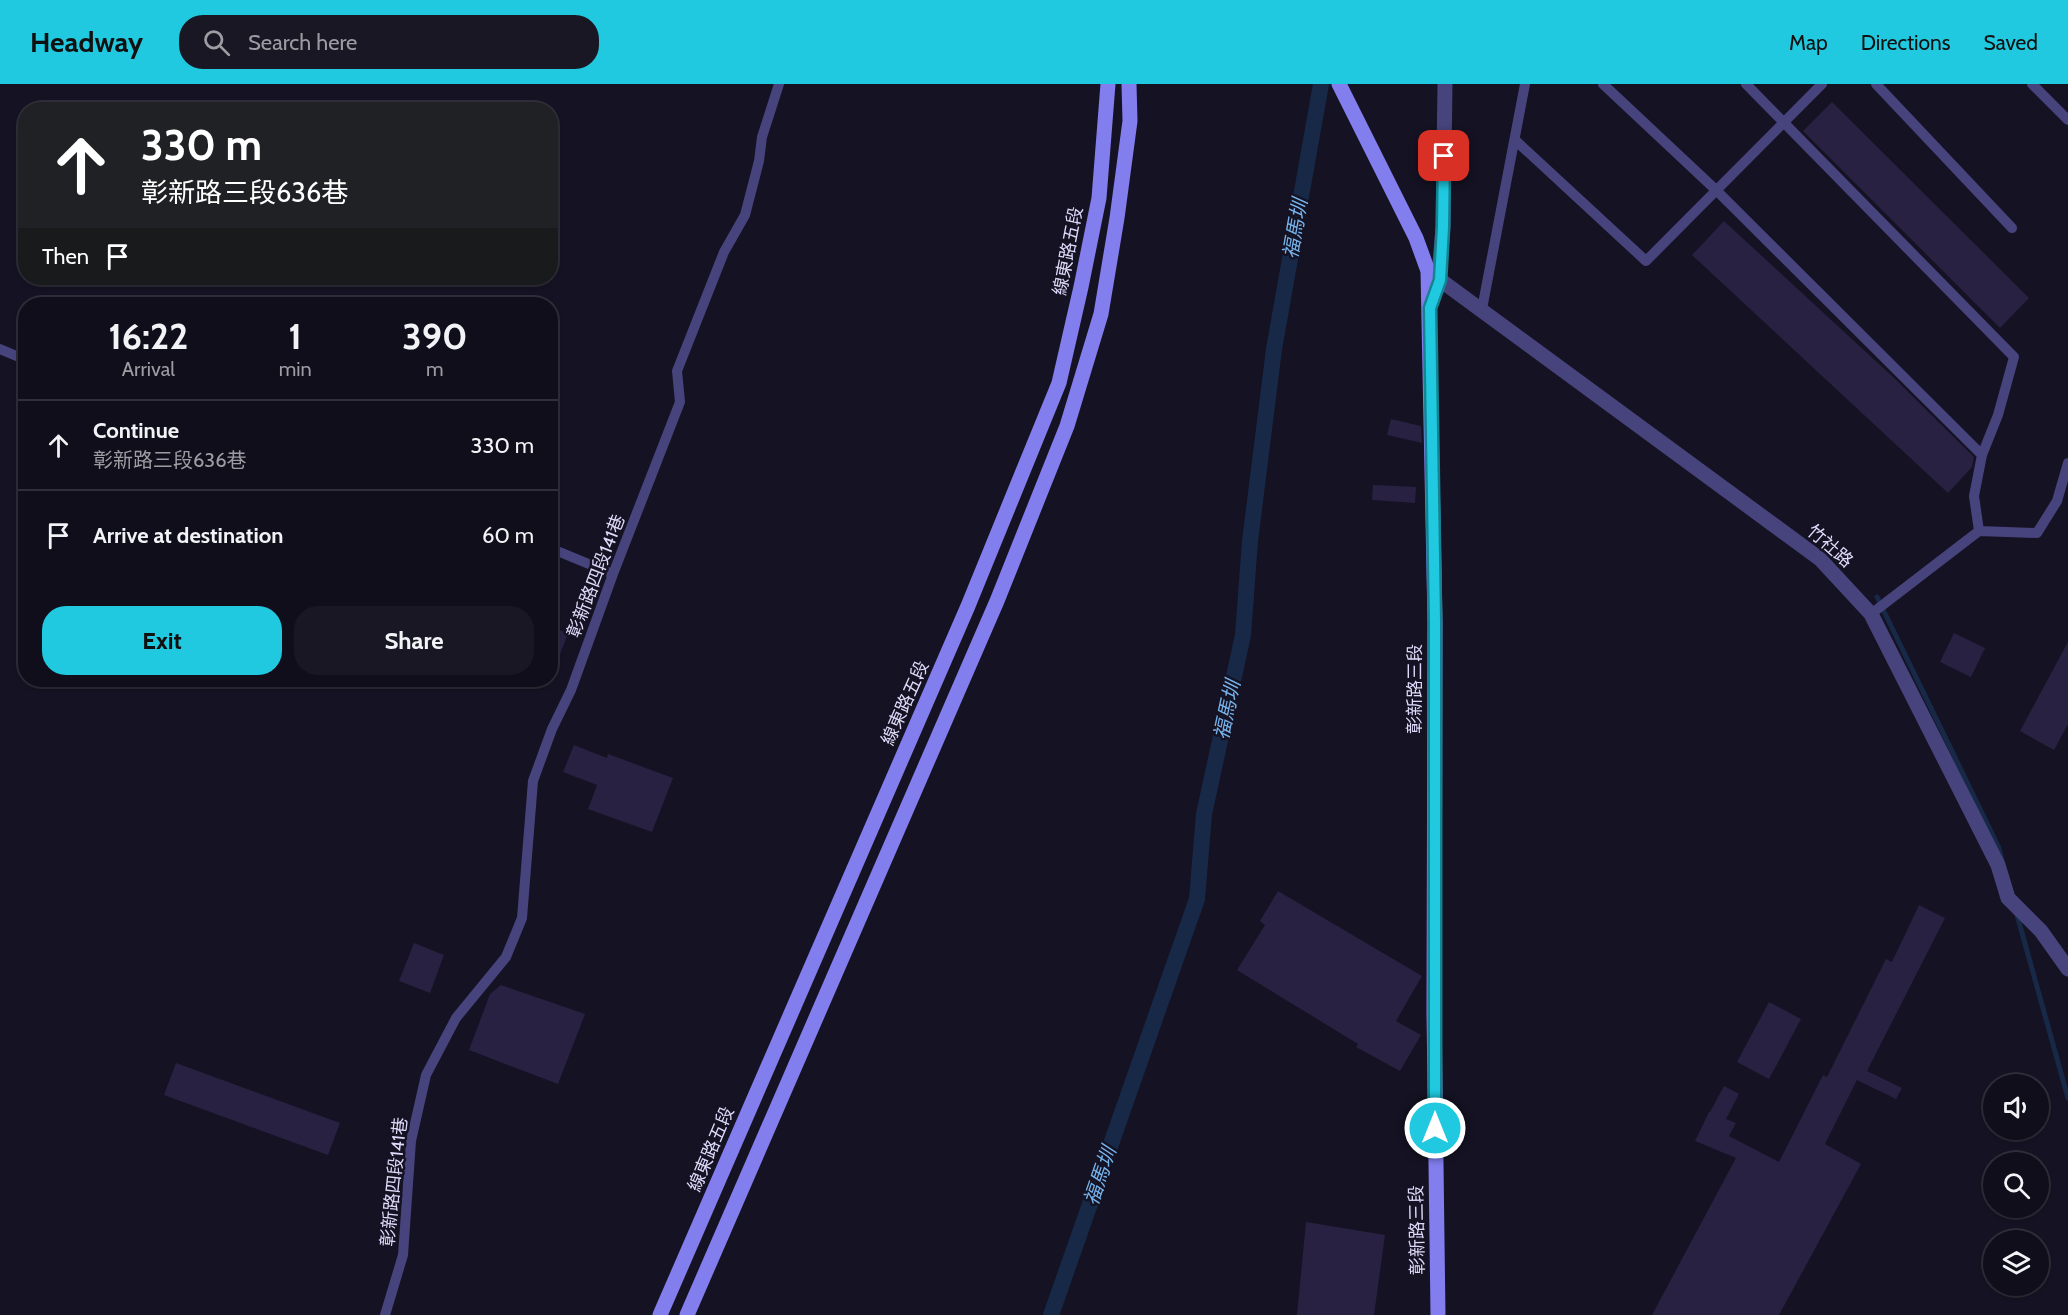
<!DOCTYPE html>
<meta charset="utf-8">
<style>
:root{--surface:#100e1a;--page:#191723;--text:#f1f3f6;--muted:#9c9ca2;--line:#302e39;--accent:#20c9df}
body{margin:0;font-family:Cabin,"Noto Sans TC",sans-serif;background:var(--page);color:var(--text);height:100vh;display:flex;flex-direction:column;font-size:22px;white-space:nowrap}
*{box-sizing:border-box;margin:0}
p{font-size:20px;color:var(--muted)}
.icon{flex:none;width:33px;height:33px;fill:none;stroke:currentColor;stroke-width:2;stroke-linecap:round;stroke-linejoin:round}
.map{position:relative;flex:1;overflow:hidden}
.drawer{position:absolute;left:18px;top:213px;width:540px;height:390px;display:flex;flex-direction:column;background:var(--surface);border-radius:24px;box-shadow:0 2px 4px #0004,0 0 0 2px var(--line)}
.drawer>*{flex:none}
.top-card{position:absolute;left:18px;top:18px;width:540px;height:183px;border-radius:24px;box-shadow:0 2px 4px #0004,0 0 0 2px var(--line);background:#202124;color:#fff;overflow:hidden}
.fabs{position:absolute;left:1983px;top:990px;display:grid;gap:12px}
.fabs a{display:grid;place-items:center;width:66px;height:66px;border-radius:50%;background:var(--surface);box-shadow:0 2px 4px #0004,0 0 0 2px var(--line);font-size:30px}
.pin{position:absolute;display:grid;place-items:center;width:51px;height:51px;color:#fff;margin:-26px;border-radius:12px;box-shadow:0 3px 9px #0006}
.me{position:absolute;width:66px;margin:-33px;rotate:0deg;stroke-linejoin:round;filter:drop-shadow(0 0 4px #0008)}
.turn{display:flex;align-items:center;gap:21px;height:126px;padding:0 24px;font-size:27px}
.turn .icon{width:78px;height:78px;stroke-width:2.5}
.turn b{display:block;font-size:42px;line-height:51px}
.then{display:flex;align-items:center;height:57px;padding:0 24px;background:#0003;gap:12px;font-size:22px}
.eta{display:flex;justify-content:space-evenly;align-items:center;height:102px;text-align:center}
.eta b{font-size:36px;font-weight:800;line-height:42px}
.primary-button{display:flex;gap:12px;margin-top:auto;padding:12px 24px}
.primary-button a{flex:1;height:69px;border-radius:24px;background:var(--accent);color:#111;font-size:24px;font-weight:800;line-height:69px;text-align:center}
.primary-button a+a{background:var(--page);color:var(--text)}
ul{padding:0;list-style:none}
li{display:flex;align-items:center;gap:18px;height:90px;padding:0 24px;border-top:2px solid var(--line)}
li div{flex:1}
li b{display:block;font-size:22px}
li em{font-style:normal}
header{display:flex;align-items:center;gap:36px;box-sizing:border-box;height:84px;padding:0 30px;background:var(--accent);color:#111}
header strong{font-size:28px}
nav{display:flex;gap:33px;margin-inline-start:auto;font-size:21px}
.search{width:420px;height:54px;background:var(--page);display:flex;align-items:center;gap:15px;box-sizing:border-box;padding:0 21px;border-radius:24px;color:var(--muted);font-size:22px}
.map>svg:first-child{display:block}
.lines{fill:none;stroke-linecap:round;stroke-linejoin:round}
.stream{stroke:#172947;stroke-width:5}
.canal{stroke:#172947;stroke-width:16}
.building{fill:#282142}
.lane{stroke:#47437c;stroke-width:10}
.street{stroke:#47437c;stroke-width:15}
.secondary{stroke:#827eed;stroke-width:15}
.route-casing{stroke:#158391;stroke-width:15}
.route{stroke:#20c9df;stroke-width:10}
.labels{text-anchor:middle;stroke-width:5;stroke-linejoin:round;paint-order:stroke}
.street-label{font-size:18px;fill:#dedafa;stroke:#151223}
.water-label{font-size:20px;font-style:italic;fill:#76b3eb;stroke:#151223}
</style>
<header>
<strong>Headway</strong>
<div class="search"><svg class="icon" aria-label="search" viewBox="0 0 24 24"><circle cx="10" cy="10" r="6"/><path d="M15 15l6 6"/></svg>Search here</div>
<nav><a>Map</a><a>Directions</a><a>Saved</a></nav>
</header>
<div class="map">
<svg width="2068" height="1231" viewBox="0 0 2068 1231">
<rect width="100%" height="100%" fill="#151223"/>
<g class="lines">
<path class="stream" d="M1877,513L1999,764L2002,776
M2017,831L2068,1014"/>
<path class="canal" d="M1051,1231L1197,815L1204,730L1243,551L1250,457L1274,265L1321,0"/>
</g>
<path class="building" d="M1832,18L2029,214L2000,244L1803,47Z
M1724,137L1894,294L1974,373L1972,383L1948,409L1692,171Z
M1391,335L1421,342L1422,359L1387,351Z
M1373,401L1416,403L1415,419L1372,416Z
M550,543L568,549L552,592L550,591Z
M1954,549L1985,564L1971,593L1940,578Z
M2068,558V640L2054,666L2020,647Z
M574,661L607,674L608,670L673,694L652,748L588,725L597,701L563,688Z
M1278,807L1422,892L1396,937L1421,951L1400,987L1356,963L1358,960L1237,886L1265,841L1260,837Z
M1919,821L1945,834L1867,987L1902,1004L1896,1015L1857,996L1825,1060L1861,1080L1779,1231H1652L1736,1074L1695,1057L1709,1028H1710L1724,1002L1739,1010L1726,1035L1736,1039L1729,1052L1779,1078L1823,991L1827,993L1886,875L1892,878Z
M414,859L444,871L430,909L399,897Z
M501,901L585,930L558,1000L469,966L490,910Z
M1769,918L1801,935L1769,995L1737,978Z
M176,979L340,1039L328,1071L164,1011Z
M1306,1138L1385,1151L1374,1231H1297Z"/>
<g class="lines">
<path class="lane" d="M1603,0L1717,107L1982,371
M1746,0L2014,273L1998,331L1982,371L1974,412L1979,447L1871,530
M1876,0L2012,144
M2032,0L2068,36
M1515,56L1646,177L1822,0
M1482,225L1525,0
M0,265L26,276
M1979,447L2037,449L2057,417L2068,379
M550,464L613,490
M385,1231L403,1171L411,1057L426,991L456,934L506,873L522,834L533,697L552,645L571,606L613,490L680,318L677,287L724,168L745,131L759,77L762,53L779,0"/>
<path class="street" d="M1428,187L1820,475L1871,530L1998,781L2008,814L2041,847L2068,885
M1438,202L1443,143L1445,0"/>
<path class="secondary" d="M1339,0L1416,154L1428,187L1435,537L1434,927L1438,1231
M660,1231L968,522L1059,299L1081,203L1099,114L1108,0
M687,1231L997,517L1067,342L1101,230L1117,134L1130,37L1129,0"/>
</g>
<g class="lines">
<g class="route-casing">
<path id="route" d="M1435,1044V537L1430,224L1440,196L1443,143L1444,72"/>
</g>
<use href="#route" class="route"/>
</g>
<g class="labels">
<g class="street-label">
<text transform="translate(1068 167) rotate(-79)" y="6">線東路五段</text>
<text transform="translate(1830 462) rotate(41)" y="6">竹社路</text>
<text transform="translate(596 492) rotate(-69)" y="6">彰新路四段141巷</text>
<text transform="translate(1415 605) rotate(-90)" y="6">彰新路三段</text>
<text transform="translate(905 619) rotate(-66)" y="6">線東路五段</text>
<text transform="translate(711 1065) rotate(-67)" y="6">線東路五段</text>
<text transform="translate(394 1098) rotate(-84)" y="6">彰新路四段141巷</text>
<text transform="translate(1417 1146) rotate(-91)" y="6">彰新路三段</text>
</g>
<g class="water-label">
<text transform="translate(1295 145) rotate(-80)" y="7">福馬圳</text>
<text transform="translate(1227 626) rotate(-78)" y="7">福馬圳</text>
<text transform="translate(1100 1092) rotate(-71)" y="7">福馬圳</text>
</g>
</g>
</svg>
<div class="fabs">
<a><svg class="icon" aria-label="sound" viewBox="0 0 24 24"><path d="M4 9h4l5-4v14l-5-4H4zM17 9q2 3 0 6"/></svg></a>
<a><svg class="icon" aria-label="search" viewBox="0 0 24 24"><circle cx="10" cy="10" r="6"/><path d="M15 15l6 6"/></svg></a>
<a><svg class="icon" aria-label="layers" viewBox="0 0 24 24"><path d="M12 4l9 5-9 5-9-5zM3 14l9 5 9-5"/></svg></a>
</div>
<div class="pin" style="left:1444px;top:72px;background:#d93025"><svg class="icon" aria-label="arrive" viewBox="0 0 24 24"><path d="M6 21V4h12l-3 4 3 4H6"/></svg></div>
<svg class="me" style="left:1435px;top:1044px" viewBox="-20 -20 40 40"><circle r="17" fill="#20c9df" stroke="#fff" stroke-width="3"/><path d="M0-11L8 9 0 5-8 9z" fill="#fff"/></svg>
<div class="top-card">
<div class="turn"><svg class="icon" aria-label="ahead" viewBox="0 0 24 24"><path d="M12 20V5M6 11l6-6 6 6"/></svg><div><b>330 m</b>彰新路三段636巷</div></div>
<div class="then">Then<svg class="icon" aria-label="arrive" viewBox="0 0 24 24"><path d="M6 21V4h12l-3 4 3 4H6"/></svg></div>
</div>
<section class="drawer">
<div class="eta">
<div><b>16:22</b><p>Arrival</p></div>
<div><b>1</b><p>min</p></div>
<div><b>390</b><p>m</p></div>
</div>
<ul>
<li><svg class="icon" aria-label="ahead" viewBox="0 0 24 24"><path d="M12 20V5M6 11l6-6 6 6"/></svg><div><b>Continue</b><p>彰新路三段636巷</p></div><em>330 m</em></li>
<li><svg class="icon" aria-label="arrive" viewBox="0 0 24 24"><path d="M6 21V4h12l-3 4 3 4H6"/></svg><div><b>Arrive at destination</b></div><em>60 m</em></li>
</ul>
<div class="primary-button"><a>Exit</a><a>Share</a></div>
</section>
</div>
